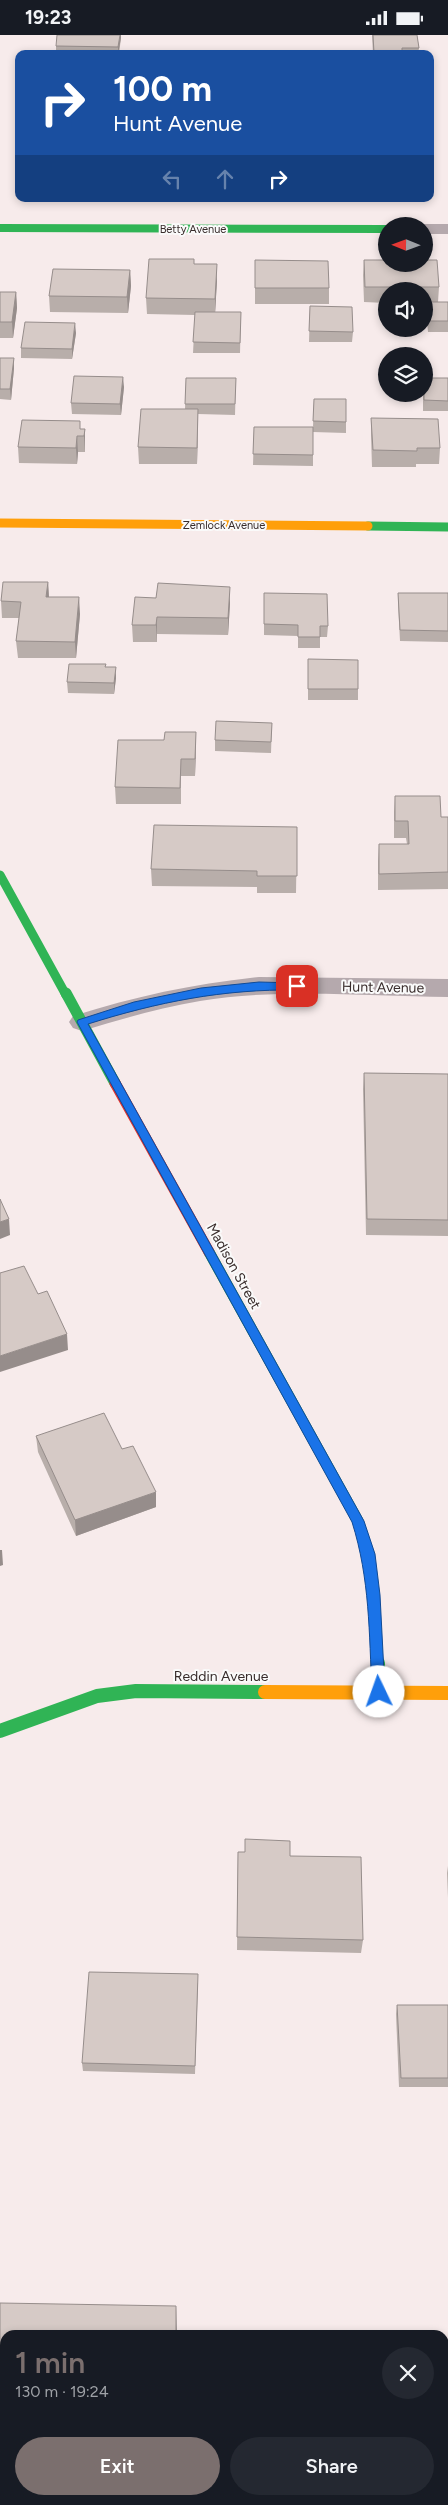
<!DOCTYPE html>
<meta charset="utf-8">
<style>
:root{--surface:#171b24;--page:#242831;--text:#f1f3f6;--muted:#9ea1a6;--accent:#7b6f6e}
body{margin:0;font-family:Figtree,sans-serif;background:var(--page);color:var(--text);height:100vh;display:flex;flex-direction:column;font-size:19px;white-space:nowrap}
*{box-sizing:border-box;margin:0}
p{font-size:16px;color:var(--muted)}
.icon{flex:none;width:28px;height:28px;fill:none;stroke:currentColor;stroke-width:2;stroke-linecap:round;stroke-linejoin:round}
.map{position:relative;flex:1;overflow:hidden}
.sheet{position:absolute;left:0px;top:2295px;width:449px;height:175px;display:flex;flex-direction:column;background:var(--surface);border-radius:15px 15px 0 0;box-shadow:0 2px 8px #0003}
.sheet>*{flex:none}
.banner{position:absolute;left:15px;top:15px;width:419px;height:152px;border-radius:10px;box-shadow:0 2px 8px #0003;background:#1a4fa0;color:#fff;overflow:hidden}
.needle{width:32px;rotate:271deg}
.buttons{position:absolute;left:378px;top:182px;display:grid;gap:10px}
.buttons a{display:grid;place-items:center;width:55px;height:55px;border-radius:50%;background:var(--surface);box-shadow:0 2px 8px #0003;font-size:25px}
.pin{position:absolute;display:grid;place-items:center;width:42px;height:42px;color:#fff;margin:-21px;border-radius:10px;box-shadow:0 2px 8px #0006}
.me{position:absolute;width:55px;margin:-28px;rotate:357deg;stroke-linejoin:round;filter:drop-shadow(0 0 4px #0008)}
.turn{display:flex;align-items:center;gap:18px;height:105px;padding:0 15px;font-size:22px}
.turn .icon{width:65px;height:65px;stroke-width:2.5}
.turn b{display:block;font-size:35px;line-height:42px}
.lanes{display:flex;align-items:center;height:48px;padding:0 15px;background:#0003;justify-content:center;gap:25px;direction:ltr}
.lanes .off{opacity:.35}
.round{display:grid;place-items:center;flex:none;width:52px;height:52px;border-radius:26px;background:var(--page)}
.summary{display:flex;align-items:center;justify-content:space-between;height:85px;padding:0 15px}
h1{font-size:30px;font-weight:600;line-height:38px;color:var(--accent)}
.cta{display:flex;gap:10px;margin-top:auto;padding:10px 15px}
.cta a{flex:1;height:58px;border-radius:30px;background:var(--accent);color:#fff;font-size:20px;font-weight:600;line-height:58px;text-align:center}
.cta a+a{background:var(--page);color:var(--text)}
.status{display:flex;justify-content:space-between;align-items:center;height:35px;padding:0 25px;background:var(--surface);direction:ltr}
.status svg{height:14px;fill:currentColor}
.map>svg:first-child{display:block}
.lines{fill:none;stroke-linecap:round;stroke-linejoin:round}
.street{fill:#b5a9ad;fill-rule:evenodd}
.fast-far3{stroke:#30b455;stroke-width:8}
.fast-far2{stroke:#30b455;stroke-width:9}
.fast-far1{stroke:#30b455;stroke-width:11}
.fast{stroke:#30b455;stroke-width:14}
.slow-far1{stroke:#ff9f0a;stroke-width:9}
.slow{stroke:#ff9f0a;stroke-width:14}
.jam{stroke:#e5322d;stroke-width:11}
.wall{fill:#b8aeaa}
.shaded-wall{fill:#968d8b}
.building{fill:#d6cac6;stroke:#968d8b}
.route{fill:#1a73e8;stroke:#114b97}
.labels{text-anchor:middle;stroke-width:4;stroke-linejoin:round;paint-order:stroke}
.far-street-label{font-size:11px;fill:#382c2b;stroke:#fafafa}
.street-label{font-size:14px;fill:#382c2b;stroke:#fafafa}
</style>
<div class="status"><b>19:23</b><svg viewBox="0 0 49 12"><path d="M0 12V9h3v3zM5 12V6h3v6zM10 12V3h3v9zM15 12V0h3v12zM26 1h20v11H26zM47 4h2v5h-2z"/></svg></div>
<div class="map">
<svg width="448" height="2470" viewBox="0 0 448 2470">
<rect width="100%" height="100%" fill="#f7ebeb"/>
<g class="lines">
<path class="street" d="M424,189H448V199H424V191H417Z
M259,942L448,944V962C369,961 277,953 200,966C160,973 121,984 82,996L73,993L69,987L73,981C137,961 193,949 259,942Z"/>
<path class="fast-far3" d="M0,193L386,194"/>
<path class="fast-far2" d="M368,491L448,492
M0,840L66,960"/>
<path class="fast-far1" d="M66,958L115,1048
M209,1217L358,1486L369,1519L374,1560L378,1630"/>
<path class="fast" d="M378,1628L379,1657
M0,1696L97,1661L136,1656L265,1657"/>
<path class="slow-far1" d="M0,488L368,491"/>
<path class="slow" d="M265,1657L448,1658"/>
<path class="jam" d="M115,1048L209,1217"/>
</g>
<path class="wall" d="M372,0H417L419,13L418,19H373Z
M121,3L119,19H56V11Z
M255,225L329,253V269H255Z
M364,225L439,252L438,267H448V297H428L426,277L427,268H424V256H386V268L364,267L363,240Z
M194,229L217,245L215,277H241L240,318H193L195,280L147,279L146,263Z
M130,235L131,251L128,278L50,277L49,261Z
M0,257H16L17,273L13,303H0Z
M310,271L353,297L352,307H309Z
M76,298L72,324L21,323V313Z
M0,323H14V333L11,365L0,364Z
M186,343H236L235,380L198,379L197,429H139L138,412L185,374Z
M448,343V376H423V359Z
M124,352L121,380L72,379L71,368Z
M314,364L346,387V398L313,397V431L253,430L254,392H313Z
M371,383L440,413L439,429H416V432H372L371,400Z
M81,394H85V417H78L77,429L19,428L18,412Z
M48,547L49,562L80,579L76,623H18L16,606L19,583H2L1,566Z
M264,558L328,591L327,602H320V613H298V601L264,600Z
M398,558H448V607L400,606L398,569Z
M156,563L230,568L228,600L157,599V607H133L132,590Z
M308,624L358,654V665H308Z
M106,632L116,643L114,659L68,658L67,647Z
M272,688L271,718L215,716V705Z
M196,697L195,741H181V769H116L115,752L164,705Z
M395,761L441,782H448V854L378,855V826L379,809H407L406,803H394V777Z
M297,792L296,858H257V852L152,851L151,834Z
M364,1038L448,1039V1201L366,1200L363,1054Z
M36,1401L122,1414L156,1472L76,1501L38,1417Z
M238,1817L290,1821L363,1905L361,1918L237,1915Z
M448,1831V1863L447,1838Z
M198,1948L195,2039L83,2036L82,2028Z
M397,1970H448V2052H399L396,1979Z"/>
<path class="shaded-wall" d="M120,0H121V3L118,19V12Z
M217,229V245L215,280V264Z
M130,235L131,251L128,278L127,262Z
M16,257L17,273L13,303L12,287Z
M75,288L76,298L72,324V314Z
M14,323V333L11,365L10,354Z
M123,342L124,352L121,380L120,369Z
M198,374V390L197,429V413Z
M85,394V417L84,401Z
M77,401L78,417L77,429L76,413Z
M48,547L49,564L46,562Z
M230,552V568L228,600V583Z
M79,562L80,579L76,623L75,607Z
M157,582V607L156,590Z
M116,632V643L114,659V648Z
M196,697V714L195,741V724Z
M9,1184L10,1200L0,1204V1187Z
M67,1299L68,1315L0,1337V1321Z
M156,1457V1472L76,1501L75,1485Z
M0,1515H2L3,1530L0,1531Z
M176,2271L177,2300H176Z"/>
<path class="building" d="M57,0H120L118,12L56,11Z
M373,0H417L419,13H402V18H374Z
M149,224H194V229H217L215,264L146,263Z
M255,225L328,226L329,253H255Z
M364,225H386V229H424V225H437L439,252H365Z
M53,234L130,235L127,262L49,261Z
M0,257H16L12,287H0Z
M427,267H448V286H428Z
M310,271L352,272L353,297L309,296Z
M195,277H241L240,308L193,307Z
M25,287L75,288L72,314L21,313Z
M0,323H14L10,354H0Z
M74,341L123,342L120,369L71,368Z
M186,343H236L235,369H185Z
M424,343H448V366L424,365Z
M314,364H346V387L313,386Z
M141,374H198L197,413L138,412Z
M371,383L438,384L440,413H417V416L373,415Z
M22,385L80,386V394H85L84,401H77L76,413L18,412Z
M254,392H313V420L253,419Z
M3,547H48L46,562H79L75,607L16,606L21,567L1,566Z
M158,548L230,552L228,583L157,582L156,590H132L135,562L156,563Z
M264,558L327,559L328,591H320V602H298V590L264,589Z
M398,558H448V596L400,595Z
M308,624L358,625V654H308Z
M69,629H106L105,632H116L114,648L67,647Z
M216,686L272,688L271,707L215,705Z
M165,697H196L195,724H181L180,753L115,752L118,705H164Z
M395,761H440L441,782H448V837L379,839V809H409L408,786H395Z
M154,790L297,792V841H257V836L151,834Z
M364,1038L448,1039V1185L367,1184Z
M0,1164L9,1184L0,1187Z
M24,1231L38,1259L47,1256L67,1299L0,1321V1238Z
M104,1378L122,1414L133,1411L156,1457L75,1485L36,1401Z
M245,1804L290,1806V1821L361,1822L363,1905L237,1902L238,1817H245Z
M89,1937L198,1939L195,2031L82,2028Z
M397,1970H448V2043H401Z
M0,2268L176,2271V2300H5V2465H171V2470H0Z
M250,2465H367V2470H250Z"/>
<path class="route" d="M259,947L297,948L302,951L297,955C223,954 158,967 88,989L364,1486L375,1519L380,1560L385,1657L383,1661H374L372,1657C369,1598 370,1544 352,1487L77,987L78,985L134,967L201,953Z"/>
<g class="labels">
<g class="far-street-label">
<text x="193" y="198">Betty Avenue</text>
<text x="224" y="494">Zemlock Avenue</text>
</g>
<g class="street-label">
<text transform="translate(383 952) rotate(1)" y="5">Hunt Avenue</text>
<text transform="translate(234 1231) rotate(61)" y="5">Madison Street</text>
<text x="221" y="1646">Reddin Avenue</text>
</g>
</g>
</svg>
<div class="buttons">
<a><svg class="needle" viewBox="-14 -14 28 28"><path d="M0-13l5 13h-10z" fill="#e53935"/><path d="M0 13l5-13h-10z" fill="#9ea1a6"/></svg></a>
<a><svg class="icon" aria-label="sound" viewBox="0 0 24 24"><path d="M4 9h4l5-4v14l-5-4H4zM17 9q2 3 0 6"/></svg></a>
<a><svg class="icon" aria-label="layers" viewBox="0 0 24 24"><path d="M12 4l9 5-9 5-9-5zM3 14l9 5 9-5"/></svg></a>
</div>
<div class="pin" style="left:297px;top:951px;background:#d93025"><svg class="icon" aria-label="arrive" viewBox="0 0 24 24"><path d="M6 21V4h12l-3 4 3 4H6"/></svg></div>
<svg class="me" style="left:379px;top:1657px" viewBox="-20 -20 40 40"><circle r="19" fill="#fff"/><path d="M0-13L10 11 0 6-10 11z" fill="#1a73e8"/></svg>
<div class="banner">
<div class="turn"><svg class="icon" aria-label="right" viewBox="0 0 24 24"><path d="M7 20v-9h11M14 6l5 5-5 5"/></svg><div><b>100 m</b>Hunt Avenue</div></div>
<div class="lanes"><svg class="icon off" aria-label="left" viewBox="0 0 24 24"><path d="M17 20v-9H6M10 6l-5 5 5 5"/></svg><svg class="icon off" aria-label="ahead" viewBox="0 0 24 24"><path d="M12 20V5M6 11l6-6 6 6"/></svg><svg class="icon" aria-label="right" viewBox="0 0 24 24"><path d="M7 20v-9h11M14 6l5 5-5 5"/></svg></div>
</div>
<section class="sheet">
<div class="summary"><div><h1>1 min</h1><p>130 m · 19:24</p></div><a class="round"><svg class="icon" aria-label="close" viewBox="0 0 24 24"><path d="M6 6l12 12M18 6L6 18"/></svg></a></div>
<div class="cta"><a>Exit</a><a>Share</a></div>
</section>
</div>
